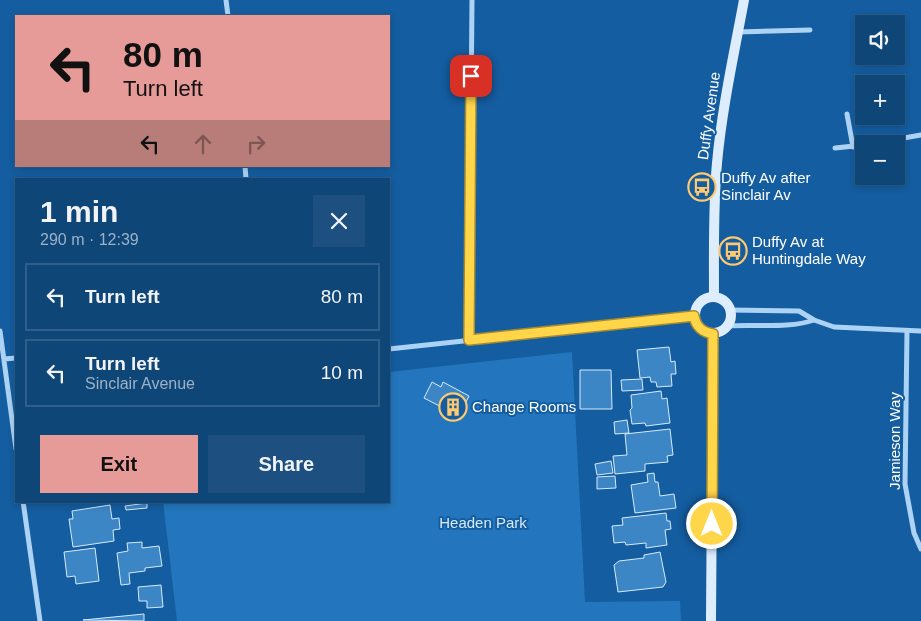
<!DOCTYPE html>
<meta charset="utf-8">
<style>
:root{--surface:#0f4678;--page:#1d5080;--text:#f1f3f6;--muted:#9bb1c6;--line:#2f5e8a;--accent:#e69b98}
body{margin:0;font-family:Arial,sans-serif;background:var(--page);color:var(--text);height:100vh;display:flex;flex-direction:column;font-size:19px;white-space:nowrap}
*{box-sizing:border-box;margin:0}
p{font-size:16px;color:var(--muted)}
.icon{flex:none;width:28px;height:28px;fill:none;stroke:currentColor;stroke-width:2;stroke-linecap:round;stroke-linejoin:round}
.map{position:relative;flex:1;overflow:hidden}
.sheet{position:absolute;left:15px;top:178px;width:375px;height:325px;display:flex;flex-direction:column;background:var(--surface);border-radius:0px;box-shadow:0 2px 8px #0003,0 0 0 1px var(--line)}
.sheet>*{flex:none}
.top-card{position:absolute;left:15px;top:15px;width:375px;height:152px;border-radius:0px;box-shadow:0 2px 8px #0003,0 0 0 1px var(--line);background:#e69b98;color:#111;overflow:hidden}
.controls{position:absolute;left:855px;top:15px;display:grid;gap:10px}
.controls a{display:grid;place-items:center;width:50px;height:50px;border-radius:0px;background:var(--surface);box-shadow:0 2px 8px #0003,0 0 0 1px var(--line);font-size:25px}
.pin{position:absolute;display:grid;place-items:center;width:42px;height:42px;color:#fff;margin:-21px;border-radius:10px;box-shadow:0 2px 8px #0006}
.me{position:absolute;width:55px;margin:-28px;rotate:0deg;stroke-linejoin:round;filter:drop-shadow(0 0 4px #0008)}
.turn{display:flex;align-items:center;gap:18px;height:105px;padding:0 25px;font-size:22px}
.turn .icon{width:65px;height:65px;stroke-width:2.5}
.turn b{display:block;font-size:35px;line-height:42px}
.lanes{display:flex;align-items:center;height:48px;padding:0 25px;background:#0003;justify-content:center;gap:25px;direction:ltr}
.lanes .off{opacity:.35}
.round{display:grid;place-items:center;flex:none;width:52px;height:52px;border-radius:0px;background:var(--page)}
.headline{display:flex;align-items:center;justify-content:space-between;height:85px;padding:0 25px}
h1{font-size:30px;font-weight:800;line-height:38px}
.button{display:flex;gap:10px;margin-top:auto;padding:10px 25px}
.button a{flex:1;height:58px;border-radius:0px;background:var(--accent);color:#111;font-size:20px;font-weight:800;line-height:58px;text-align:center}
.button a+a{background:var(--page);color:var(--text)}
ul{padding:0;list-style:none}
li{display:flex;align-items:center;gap:15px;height:68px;margin:0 10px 8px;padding:0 15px;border:2px solid var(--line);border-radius:0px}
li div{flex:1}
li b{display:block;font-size:19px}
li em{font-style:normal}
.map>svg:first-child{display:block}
.green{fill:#2376bd}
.building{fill:#3d86c6;stroke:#d5ebfd}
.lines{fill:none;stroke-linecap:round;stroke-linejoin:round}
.street{stroke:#add3f4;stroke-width:5}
.secondary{stroke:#ddedfd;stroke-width:10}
.route-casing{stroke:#a68a30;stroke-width:12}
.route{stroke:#ffd54a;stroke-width:9}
.labels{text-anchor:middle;stroke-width:4;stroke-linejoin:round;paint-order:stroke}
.street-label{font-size:15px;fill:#fff;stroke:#145da0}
.poi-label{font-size:15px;fill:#fff;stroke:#145da0;text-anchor:start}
.park-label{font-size:15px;fill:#d5ebfd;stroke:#145da0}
</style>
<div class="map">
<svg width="921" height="621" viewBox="0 0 921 621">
<rect width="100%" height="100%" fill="#145da0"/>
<path class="green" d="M572,352L585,602L680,601L681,621H177L163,501H389V372Z"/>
<path class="building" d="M669,347L671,362L675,361L676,374H671L672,386L657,387L656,382H651L650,377L640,378L637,350Z
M580,370H611L612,409H580Z
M642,379L643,390L622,391L621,380Z
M432,382L441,387L443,382L469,396L459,416L424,398Z
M661,391L662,399L667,398L670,423L646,426L645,423L632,424L630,410L632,408L631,395Z
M627,420L629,433L615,434L614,422Z
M670,429L673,455L667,456L668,462L645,464V471L615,474L613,456L627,455L625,434Z
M611,461L613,473L597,475L595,464Z
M654,473L655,482H658L660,496L674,494L676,508L635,513L631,485L648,482L647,474Z
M615,476L616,488L597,489V477Z
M147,503V508L126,510L125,506Z
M110,505L112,519L119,518L120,529L113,530L114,541L73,547L69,519H73L72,511Z
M666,513L667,521H670L671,529L665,530L667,545L646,548V543L626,545L625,542L614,543L612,526L623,525L622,518Z
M142,542V548L159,546L162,566L145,568V571L129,573L130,584L121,585L117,553L128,551L127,543Z
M95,548L99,581L76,584L75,576L67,577L64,552Z
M660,552L666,582L663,587L618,592L614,565L619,561L644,558V555Z
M161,585L163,607L147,608V601H139L138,587Z
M144,614V621L83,620Z"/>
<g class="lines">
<path class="street" d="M226,0L228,16
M738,32L810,30
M847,114L853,147
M870,144L921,135
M835,148L864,145
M245,166L246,179
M730,310L799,311L814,320L834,327L921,331
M728,326C755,324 789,329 814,320
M0,331L16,449
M907,331L905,484L914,533L921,549
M469,340L472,0
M389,349L695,316
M4,359L16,358
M23,501L40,621"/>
<path class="secondary" d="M695 315a18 18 0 1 1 36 0a18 18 0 1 1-36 0Z
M714,297C714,252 713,207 717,163C722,108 734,54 744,0
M711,621L713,334"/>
</g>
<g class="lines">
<g class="route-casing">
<path id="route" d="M471,76L469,340L694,316C696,327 702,332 713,334L712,524"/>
</g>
<use href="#route" class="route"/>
</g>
<defs>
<g id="bus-ring" transform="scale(1.4375)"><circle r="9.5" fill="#145da0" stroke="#ffc970" stroke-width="1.5"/><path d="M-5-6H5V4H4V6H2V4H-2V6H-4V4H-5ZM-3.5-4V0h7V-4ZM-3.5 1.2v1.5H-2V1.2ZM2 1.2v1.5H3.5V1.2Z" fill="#ffc970"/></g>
<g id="building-ring" transform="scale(1.4375)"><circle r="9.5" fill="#145da0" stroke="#ffc970" stroke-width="1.5"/><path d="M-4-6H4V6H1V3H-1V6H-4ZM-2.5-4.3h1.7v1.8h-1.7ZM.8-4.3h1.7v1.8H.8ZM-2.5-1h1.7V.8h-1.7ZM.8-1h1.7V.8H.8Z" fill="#ffc970"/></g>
</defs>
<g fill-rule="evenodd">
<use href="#bus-ring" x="702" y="187"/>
<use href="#bus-ring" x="733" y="251"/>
<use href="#building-ring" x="453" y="407"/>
</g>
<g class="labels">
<g class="street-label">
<text transform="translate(709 116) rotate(-82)" y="5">Duffy Avenue</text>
<text transform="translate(895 441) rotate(-90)" y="5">Jamieson Way</text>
</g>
<g class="poi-label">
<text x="721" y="183">Duffy Av after<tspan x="721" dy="17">Sinclair Av</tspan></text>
<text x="752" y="247">Duffy Av at<tspan x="752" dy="17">Huntingdale Way</tspan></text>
<text x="472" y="412">Change Rooms</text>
</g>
<g class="park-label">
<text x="483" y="528">Headen Park</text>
</g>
</g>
</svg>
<div class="controls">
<a><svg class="icon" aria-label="sound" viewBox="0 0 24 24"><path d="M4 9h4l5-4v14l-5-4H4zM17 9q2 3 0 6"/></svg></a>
<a>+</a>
<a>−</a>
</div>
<div class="pin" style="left:471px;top:76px;background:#d93025"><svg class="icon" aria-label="arrive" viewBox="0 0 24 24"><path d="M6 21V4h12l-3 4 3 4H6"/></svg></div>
<svg class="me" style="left:712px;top:524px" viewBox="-20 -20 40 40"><circle r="17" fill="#ffd54a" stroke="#fff" stroke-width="3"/><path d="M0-11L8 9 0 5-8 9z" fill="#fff"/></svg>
<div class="top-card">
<div class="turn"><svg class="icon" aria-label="left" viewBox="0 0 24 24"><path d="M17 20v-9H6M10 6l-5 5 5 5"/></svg><div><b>80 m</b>Turn left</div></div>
<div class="lanes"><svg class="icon" aria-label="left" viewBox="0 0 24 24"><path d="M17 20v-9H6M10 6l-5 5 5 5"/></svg><svg class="icon off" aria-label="ahead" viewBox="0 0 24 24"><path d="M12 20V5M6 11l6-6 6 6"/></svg><svg class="icon off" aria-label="right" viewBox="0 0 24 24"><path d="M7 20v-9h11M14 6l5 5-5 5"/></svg></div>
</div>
<section class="sheet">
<div class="headline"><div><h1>1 min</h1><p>290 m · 12:39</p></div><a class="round"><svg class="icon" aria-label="close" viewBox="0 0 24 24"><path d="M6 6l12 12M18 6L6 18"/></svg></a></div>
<ul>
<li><svg class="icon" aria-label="left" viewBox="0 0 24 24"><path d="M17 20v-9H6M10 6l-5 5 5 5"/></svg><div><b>Turn left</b></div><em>80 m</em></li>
<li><svg class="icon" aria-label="left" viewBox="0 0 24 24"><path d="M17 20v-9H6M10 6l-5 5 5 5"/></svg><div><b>Turn left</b><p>Sinclair Avenue</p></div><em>10 m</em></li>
</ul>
<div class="button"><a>Exit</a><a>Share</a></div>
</section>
</div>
